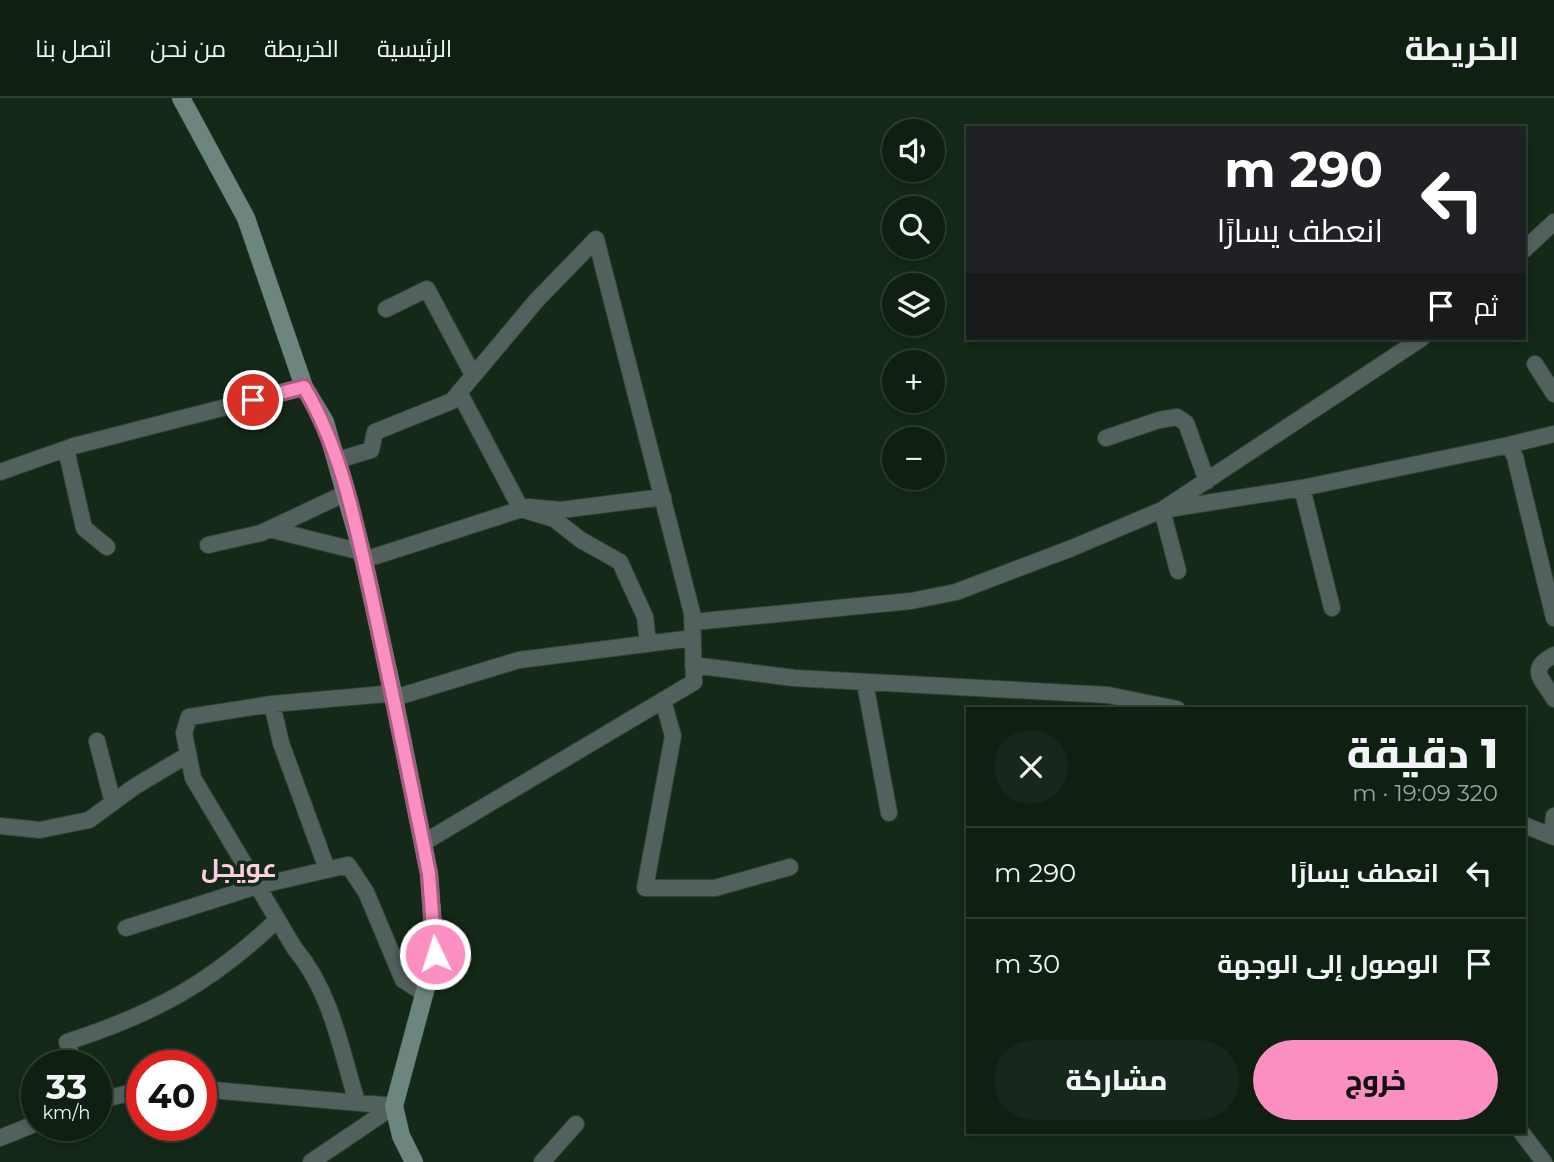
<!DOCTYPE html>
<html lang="ar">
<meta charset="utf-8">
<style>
:root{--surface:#0f1f12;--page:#18271b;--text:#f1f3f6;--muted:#9ba29f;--line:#2f3d32;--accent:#fc8fc2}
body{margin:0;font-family:Montserrat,Cairo,sans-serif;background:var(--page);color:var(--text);direction:rtl;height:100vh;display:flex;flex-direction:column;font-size:26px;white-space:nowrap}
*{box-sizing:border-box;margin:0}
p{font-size:23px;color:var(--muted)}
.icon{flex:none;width:38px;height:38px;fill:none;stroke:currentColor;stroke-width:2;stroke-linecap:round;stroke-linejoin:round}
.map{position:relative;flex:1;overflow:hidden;direction:ltr}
.drawer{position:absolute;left:966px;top:609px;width:560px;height:427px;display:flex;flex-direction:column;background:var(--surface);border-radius:0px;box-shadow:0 4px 10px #0003,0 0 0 2px var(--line);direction:rtl}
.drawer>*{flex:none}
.hud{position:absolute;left:966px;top:28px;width:560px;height:214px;border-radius:0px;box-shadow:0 4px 10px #0003,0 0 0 2px var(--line);direction:rtl;background:#202124;color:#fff;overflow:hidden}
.tools{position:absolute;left:882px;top:21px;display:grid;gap:14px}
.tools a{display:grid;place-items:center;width:63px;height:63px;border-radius:50%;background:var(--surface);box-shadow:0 4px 10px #0003,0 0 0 2px var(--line);font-size:35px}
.speed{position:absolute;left:21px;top:952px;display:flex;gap:14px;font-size:35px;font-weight:700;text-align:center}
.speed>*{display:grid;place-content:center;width:91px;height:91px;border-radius:50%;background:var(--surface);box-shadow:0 4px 10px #0003,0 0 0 2px var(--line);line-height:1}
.speed small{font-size:18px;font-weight:400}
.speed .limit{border:10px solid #d22;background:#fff;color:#111}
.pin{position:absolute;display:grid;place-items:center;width:60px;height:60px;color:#fff;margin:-30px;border:4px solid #fff;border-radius:50%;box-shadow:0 2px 7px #0007}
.me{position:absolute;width:77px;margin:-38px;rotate:356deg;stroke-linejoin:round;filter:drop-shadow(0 0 5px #0008)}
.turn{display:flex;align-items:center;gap:24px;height:147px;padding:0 28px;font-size:32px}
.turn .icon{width:91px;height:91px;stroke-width:2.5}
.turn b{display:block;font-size:49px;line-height:60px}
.then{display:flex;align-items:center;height:66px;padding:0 28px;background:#0003;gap:14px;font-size:26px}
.round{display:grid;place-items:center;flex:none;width:74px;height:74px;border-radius:37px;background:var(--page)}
.head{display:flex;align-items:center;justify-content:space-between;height:119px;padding:0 28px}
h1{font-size:42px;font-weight:800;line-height:52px}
.button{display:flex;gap:14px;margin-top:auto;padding:14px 28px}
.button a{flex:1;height:80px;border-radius:42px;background:var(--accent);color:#111;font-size:28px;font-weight:800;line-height:80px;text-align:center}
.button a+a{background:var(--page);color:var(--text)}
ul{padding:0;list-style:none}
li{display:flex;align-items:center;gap:21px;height:91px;padding:0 28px;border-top:2px solid var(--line)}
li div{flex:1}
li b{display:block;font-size:26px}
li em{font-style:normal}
header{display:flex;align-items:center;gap:42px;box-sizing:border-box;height:98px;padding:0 35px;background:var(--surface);border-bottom:2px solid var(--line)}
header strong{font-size:33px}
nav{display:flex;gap:38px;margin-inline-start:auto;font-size:24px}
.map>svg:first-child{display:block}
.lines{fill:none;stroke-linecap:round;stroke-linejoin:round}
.street-casing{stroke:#314535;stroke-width:18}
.secondary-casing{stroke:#314535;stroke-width:19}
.street{stroke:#53615e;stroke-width:16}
.secondary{stroke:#6d857f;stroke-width:18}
.route-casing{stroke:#a45d7e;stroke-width:18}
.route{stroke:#fc8fc2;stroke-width:12}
.labels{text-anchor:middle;stroke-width:7;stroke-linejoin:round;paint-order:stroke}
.quarter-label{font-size:26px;font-weight:bold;fill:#fecde1;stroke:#142918}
</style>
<header>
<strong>الخريطة</strong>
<nav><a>الرئيسية</a><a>الخريطة</a><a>من نحن</a><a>اتصل بنا</a></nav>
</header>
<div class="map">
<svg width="1554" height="1064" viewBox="0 0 1554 1064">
<rect width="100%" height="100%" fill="#142918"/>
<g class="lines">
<g class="street-casing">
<path id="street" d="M1524,152L1554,124
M386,211L427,191L473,277
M1535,266L1554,296
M459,294L521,411L554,421L581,442L620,464L645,519L648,545
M1106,340L1159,322L1177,319L1186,325L1207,383
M1509,347L1554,336
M66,351L84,430L107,449
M338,362L371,352L375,334L452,303L536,203L596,141L692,515L694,584L423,745
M0,374L74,348L304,289
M1302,390L1332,510
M269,431L362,454
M208,447L261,435L346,395
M364,462L528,409L561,412L663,399
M1178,473L1162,412L1302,390L1509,347L1515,359L1554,520
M693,524L911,503L956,494L1072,450L1162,412L1422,240
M1554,557C1525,572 1545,583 1554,601
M693,567L794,580L1108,597L1177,611
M865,585L889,715
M663,602L673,638L645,790H715L790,769
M272,606L281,645L327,771
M97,643L113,705
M1524,727L1554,739
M0,728L40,732L89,722L134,689L186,658
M1552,738L1554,718
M126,830L257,788L348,767L366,794L403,882L425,896
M75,968L67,944C154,916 211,885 277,822
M201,991L394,1008
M96,1003L142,992
M357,1004C341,952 331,893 295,851L193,680L184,635L189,619L272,606L385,596L394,600L519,562L693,540
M1521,1034L1544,1064
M0,1040L37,1025
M311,1064L394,1008
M542,1064L576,1026"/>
</g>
<g class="secondary-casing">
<path id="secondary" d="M181,0L246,120L304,289L325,324L362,454L394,600L429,776L435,856L394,1008L401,1038L414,1064"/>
</g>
<use href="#street" class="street"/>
<use href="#secondary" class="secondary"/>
</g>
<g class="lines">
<g class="route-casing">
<path id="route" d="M253,302L304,289C341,351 355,424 371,495C389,578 406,662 423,745L429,776L435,856"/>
</g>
<use href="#route" class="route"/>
</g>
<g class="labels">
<g class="quarter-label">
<text x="239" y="779">عويجل</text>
</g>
</g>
</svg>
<div class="tools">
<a><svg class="icon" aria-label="sound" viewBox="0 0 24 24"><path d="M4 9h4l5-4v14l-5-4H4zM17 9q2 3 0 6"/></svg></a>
<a><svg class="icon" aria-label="search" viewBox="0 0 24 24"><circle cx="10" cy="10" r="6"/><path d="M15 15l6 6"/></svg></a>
<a><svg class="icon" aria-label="layers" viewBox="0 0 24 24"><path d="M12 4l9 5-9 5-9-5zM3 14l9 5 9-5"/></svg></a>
<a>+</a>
<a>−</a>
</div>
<div class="speed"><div>33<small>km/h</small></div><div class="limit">40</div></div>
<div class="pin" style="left:253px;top:302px;background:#d93025"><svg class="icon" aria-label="arrive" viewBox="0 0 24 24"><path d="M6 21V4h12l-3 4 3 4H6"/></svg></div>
<svg class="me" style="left:435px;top:856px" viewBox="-20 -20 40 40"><circle r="17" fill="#fc8fc2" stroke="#fff" stroke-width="3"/><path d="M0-11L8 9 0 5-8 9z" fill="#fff"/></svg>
<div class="hud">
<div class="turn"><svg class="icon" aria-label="left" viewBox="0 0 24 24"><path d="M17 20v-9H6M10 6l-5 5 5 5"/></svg><div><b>290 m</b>انعطف يسارًا</div></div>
<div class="then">ثم<svg class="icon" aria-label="arrive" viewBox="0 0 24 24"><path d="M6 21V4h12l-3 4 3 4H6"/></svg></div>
</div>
<section class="drawer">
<div class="head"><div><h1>1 دقيقة</h1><p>320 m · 19:09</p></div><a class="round"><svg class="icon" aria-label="close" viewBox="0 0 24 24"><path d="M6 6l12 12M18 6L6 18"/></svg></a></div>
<ul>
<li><svg class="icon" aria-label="left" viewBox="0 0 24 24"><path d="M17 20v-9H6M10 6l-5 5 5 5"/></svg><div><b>انعطف يسارًا</b></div><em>290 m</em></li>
<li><svg class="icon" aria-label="arrive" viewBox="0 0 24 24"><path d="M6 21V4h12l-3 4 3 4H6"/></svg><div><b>الوصول إلى الوجهة</b></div><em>30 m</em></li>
</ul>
<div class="button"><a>خروج</a><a>مشاركة</a></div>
</section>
</div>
